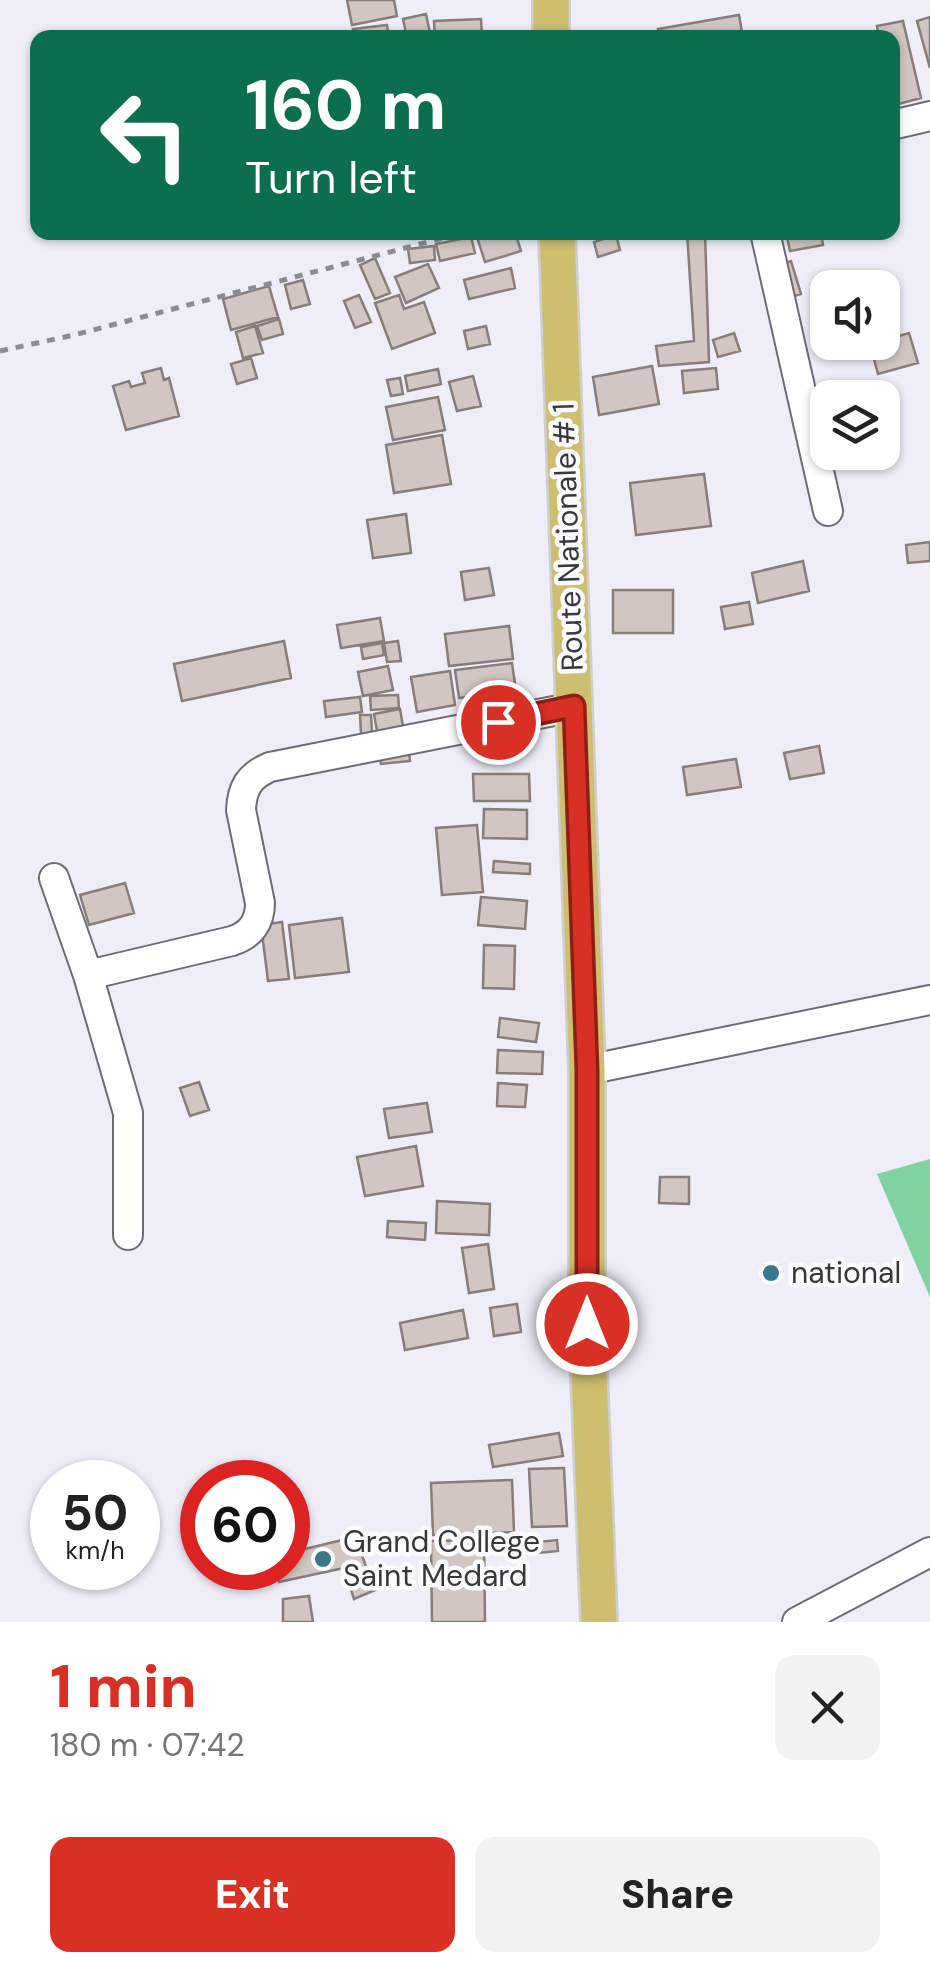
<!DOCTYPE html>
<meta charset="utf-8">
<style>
:root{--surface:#fff;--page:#f2f2f2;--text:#222;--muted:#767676;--accent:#d93025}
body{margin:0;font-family:"DM Sans",sans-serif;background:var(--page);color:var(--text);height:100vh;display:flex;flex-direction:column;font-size:38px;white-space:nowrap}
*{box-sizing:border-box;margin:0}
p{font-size:32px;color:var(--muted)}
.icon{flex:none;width:55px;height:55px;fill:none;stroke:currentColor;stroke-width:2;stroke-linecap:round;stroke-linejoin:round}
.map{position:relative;height:1622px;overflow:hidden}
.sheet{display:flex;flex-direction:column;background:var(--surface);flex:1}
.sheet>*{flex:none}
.guide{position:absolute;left:30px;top:30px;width:870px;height:210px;border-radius:20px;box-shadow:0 2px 8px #0004;background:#0b6e4f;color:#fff;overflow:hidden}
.fabs{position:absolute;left:810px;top:270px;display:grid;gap:20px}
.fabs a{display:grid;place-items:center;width:90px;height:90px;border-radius:20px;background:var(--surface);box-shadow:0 2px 8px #0004;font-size:50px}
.speed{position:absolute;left:30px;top:1460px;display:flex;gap:20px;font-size:50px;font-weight:700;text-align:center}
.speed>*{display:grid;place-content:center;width:130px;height:130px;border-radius:50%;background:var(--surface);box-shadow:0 2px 8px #0004;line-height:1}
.speed small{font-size:25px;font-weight:400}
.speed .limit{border:15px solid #d22;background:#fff;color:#111}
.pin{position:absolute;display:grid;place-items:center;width:85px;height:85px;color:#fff;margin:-42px;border:5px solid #fff;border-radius:50%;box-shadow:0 2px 10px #0007}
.me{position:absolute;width:110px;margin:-55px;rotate:0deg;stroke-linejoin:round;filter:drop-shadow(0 0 8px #0008)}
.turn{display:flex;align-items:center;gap:35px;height:210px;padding:0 50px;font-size:45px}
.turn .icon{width:130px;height:130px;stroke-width:2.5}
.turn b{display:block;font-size:70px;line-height:85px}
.round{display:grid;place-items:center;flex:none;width:105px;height:105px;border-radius:20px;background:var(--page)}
.headline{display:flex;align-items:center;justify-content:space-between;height:170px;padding:0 50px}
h1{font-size:60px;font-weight:800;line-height:75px;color:var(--accent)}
.button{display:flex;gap:20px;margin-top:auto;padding:20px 50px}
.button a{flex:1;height:115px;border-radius:20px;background:var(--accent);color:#fff;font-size:40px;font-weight:800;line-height:115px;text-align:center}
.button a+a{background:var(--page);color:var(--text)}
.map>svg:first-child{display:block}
.forest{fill:#80d3a0}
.building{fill:#d2c6c2;stroke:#887d79;stroke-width:2.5}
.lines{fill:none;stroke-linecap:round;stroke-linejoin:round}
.minor-casing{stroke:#6d6c76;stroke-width:32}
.major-casing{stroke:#cfcfd0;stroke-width:40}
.path{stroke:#8c8b92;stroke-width:5;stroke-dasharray:8 8;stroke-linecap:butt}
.minor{stroke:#fff;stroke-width:28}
.major{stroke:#cdbe70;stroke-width:35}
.route-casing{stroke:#8d1f18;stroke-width:25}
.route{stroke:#d93025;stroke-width:18}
.poi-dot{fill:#3a788e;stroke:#fbfbfd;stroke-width:4}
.labels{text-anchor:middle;stroke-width:9;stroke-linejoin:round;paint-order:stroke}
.street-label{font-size:30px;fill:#38373b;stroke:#fbfbfd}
.poi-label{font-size:30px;fill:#38373b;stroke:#fbfbfd;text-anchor:start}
</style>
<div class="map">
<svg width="930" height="1622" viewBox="0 0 930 1622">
<rect width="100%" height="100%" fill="#eeedf8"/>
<path class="forest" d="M930,1159V1297L877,1174Z"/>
<path class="building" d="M347,0H394L397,16L352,25Z
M426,14L431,38H407L403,19Z
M739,15L743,38H660L658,29Z
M930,17V68L917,21Z
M481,19L482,38H435L434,21Z
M903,21L921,98L895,105L892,38H879L877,26Z
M387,25L389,38H354L353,29Z
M641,34L642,38H586V35Z
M515,232L521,251L485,262L476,234Z
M687,232H705L709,362L659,366L656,346L694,341Z
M786,232H821L823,245L790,251Z
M616,235L620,250L598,257L594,242Z
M471,237L475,253L440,261L436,244Z
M434,246L435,260L410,263L408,249Z
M375,258L390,293L375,299L360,265Z
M791,261L801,294L786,299L776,266Z
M428,264L439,288L406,303L395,277Z
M511,268L515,288L469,299L464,280Z
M303,280L310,304L291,309L285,285Z
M269,286L278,317L231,330L223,299Z
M359,295L371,322L355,328L344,301Z
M399,295L404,309L424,302L435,333L392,349L375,303Z
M279,319L283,334L262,340L257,326Z
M255,326L263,353L243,358L236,332Z
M486,326L490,344L468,349L464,331Z
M734,333L740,351L718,357L713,340Z
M909,333L918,363L878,374L870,344Z
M251,358L257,378L237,384L231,364Z
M652,366L659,404L599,415L593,377Z
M161,368L164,380L169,378L179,416L126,430L113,386L129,381L131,387L145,383L142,373Z
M716,368L718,389L684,393L682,371Z
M438,369L441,384L408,391L405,376Z
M473,376L481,406L457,411L449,382Z
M400,378L403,394L391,396L387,380Z
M438,397L445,430L393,440L386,407Z
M442,435L451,484L394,493L386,445Z
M704,474L711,526L636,535L630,483Z
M406,514L411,553L373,558L367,520Z
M930,542V561L908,563L906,545Z
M803,561L809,591L758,603L752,573Z
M489,568L494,595L465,600L461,572Z
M613,590H673V633H613Z
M749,602L753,624L725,629L721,607Z
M380,618L384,641L341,648L337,625Z
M509,626L513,659L449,666L445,634Z
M284,641L291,678L182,701L174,664Z
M398,641L401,661L387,662L384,643Z
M382,643L384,655L363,659L361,647Z
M512,663L516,691L459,698L455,670Z
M388,666L393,690L363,696L358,672Z
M450,671L455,705L417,712L411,677Z
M398,695L399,708L371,710L370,696Z
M360,697L362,712L326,717L324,701Z
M400,709L405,738L379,743L374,714Z
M360,715H371L372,734H361Z
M408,744L410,761L381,764L379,747Z
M819,746L824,773L790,779L784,753Z
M736,759L741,787L687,795L683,767Z
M473,774H529L530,801H474Z
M484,809L527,810V839L483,838Z
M477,825L483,892L442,895L436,828Z
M494,861L530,864V874L493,872Z
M125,883L134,913L89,925L80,895Z
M481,897L527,901L525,929L478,925Z
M342,918L349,972L295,978L289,925Z
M282,922L289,979L268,981L261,925Z
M484,945L515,946L514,989L483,988Z
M500,1018L539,1023L536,1042L498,1037Z
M498,1050L543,1052L542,1074L497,1073Z
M199,1082L209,1110L190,1116L180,1088Z
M498,1083L527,1085L525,1107L497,1106Z
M427,1103L432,1132L389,1138L384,1109Z
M416,1146L423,1186L365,1196L357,1157Z
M660,1177H689V1204L659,1203Z
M437,1201L490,1204L489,1235L436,1233Z
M388,1221L426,1223L425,1240L387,1237Z
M488,1244L494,1289L469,1293L462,1248Z
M517,1304L521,1332L494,1336L490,1308Z
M463,1310L468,1338L405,1350L400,1323Z
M559,1433L563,1456L493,1467L489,1445Z
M564,1468L567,1526L532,1527L529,1469Z
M512,1480L514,1532L433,1535L431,1483Z
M355,1537L375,1590L354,1599L344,1568L279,1582L276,1568H288V1553Z
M484,1540L485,1622H432L431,1541Z
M557,1540L558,1551L519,1555L518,1544Z
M309,1596L313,1622H283V1599Z"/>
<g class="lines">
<g class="minor-casing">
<path id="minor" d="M892,125L930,116
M765,232L828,511
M54,878L88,975
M587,1070L930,1000
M128,1235V1113L88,975L232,941C251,935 260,922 260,903L241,810C242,788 249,776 270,767L574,707
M797,1622L930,1552"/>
</g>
<g class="major-casing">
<path id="major" d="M551,0V38
M557,232L587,1070V1324L599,1622"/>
</g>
<path class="path" d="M0,351L74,335L466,232"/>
<use href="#minor" class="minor"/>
<use href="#major" class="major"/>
</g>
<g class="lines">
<g class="route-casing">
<path id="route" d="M498,722L574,706L587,1070V1324"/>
</g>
<use href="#route" class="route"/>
</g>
<g class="poi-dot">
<circle cx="771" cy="1273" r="10"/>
<circle cx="323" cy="1559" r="10"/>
</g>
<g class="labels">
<g class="street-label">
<text transform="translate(568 537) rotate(-92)" y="10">Route Nationale # 1</text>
</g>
<g class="poi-label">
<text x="791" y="1283">national</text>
<text x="343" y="1552">Grand College<tspan x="343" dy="34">Saint Medard</tspan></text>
</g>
</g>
</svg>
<div class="fabs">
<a><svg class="icon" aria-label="sound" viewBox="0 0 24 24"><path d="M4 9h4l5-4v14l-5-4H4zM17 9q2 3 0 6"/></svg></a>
<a><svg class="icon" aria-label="layers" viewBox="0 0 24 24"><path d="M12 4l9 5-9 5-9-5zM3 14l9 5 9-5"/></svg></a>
</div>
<div class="speed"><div>50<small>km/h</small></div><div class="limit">60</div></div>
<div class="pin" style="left:498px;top:722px;background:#d93025"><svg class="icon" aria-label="arrive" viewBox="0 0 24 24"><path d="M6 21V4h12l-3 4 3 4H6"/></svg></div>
<svg class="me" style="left:587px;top:1324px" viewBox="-20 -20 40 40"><circle r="17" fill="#d93025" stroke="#fff" stroke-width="3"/><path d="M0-11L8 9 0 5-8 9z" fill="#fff"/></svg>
<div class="guide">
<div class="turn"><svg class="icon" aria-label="left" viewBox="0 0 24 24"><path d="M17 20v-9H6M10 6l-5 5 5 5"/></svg><div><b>160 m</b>Turn left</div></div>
</div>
</div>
<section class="sheet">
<div class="headline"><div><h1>1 min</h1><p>180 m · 07:42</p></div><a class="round"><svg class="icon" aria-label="close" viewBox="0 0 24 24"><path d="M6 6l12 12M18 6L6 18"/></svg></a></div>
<div class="button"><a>Exit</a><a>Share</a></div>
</section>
